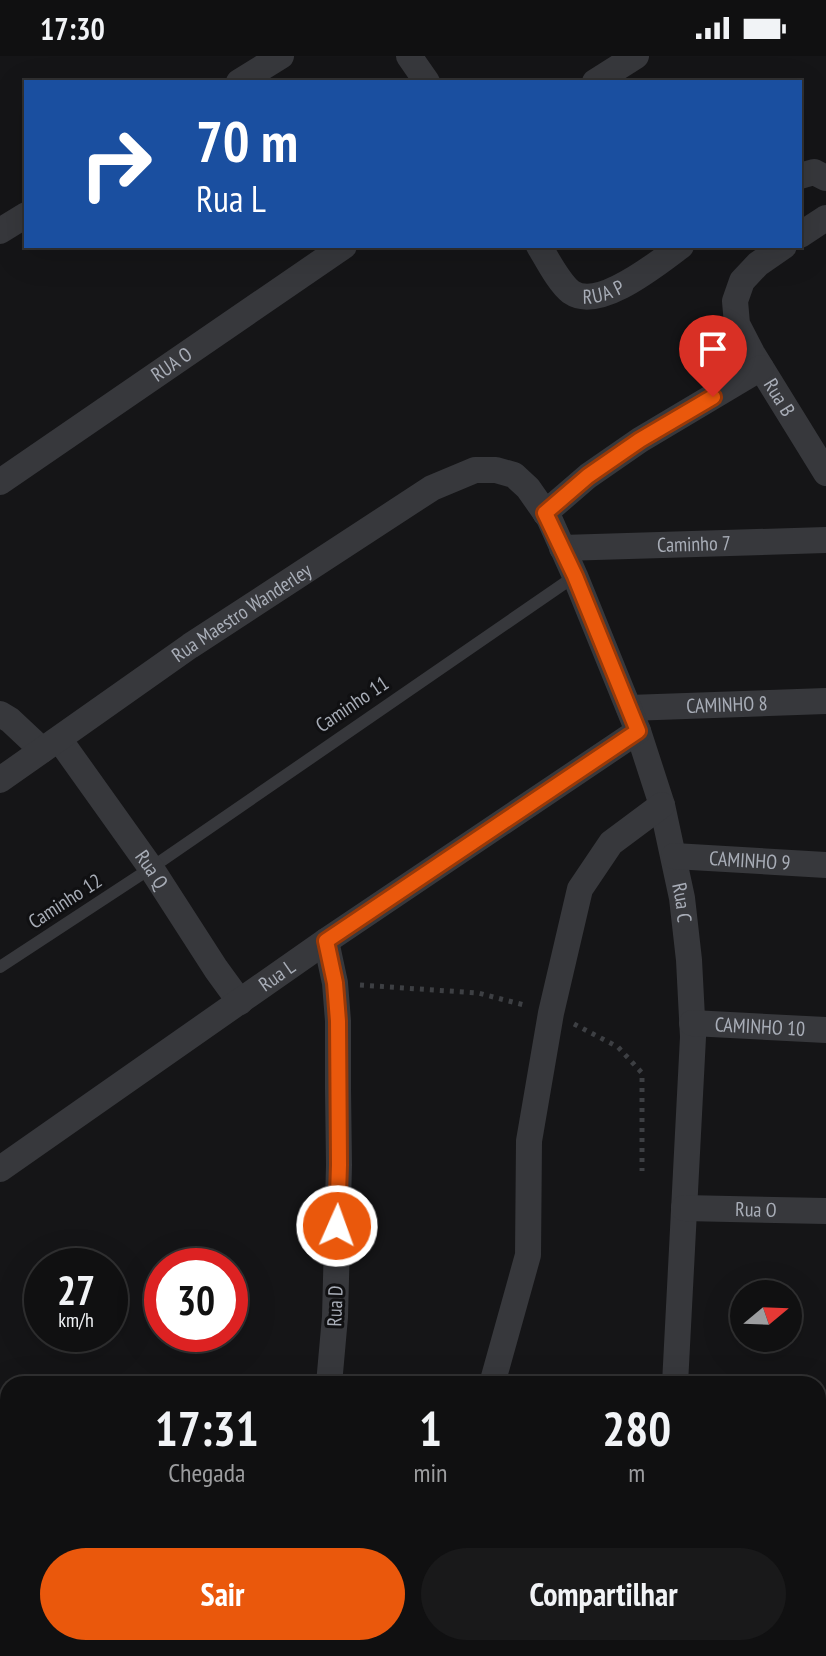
<!DOCTYPE html>
<html lang="pt">
<style>
:root{--surface:#101011;--page:#19191a;--text:#f1f3f6;--muted:#9c9d9f;--line:#303031;--accent:#ea580c}
body{margin:0;font-family:"PT Sans Narrow",sans-serif;background:var(--page);color:var(--text);height:100vh;display:flex;flex-direction:column;font-size:30px;white-space:nowrap}
*{box-sizing:border-box;margin:0}
p{font-size:26px;color:var(--muted)}
.icon{flex:none;width:44px;height:44px;fill:none;stroke:currentColor;stroke-width:2;stroke-linecap:round;stroke-linejoin:round}
.map{position:relative;flex:1;overflow:hidden}
.drawer{position:absolute;left:0px;top:1320px;width:826px;height:280px;display:flex;flex-direction:column;background:var(--surface);border-radius:24px 24px 0 0;box-shadow:0 8px 32px #0002,0 0 0 2px var(--line)}
.drawer>*{flex:none}
.banner{position:absolute;left:24px;top:24px;width:778px;height:168px;border-radius:0px;box-shadow:0 8px 32px #0002,0 0 0 2px var(--line);background:#1a4fa0;color:#fff;overflow:hidden}
.needle{width:52px;rotate:71deg}
.buttons{position:absolute;left:730px;top:1224px;display:grid;gap:16px}
.buttons a{display:grid;place-items:center;width:72px;height:72px;border-radius:50%;background:var(--surface);box-shadow:0 8px 32px #0002,0 0 0 2px var(--line);font-size:40px}
.speed{position:absolute;left:24px;top:1192px;display:flex;gap:16px;font-size:40px;font-weight:700;text-align:center}
.speed>*{display:grid;place-content:center;width:104px;height:104px;border-radius:50%;background:var(--surface);box-shadow:0 8px 32px #0002,0 0 0 2px var(--line);line-height:1}
.speed small{font-size:20px;font-weight:400}
.speed .limit{border:12px solid #d22;background:#fff;color:#111}
.pin{position:absolute;display:grid;place-items:center;width:68px;height:68px;color:#fff;margin:-82px -34px;border-radius:50% 50% 50% 0;rotate:-45deg;box-shadow:0 0 8px #0007}
.pin .icon{rotate:45deg}
.me{position:absolute;width:88px;margin:-44px;rotate:2deg;stroke-linejoin:round;filter:drop-shadow(0 0 6px #0008)}
.turn{display:flex;align-items:center;gap:28px;height:168px;padding:0 40px;font-size:36px}
.turn .icon{width:104px;height:104px;stroke-width:2.5}
.turn b{display:block;font-size:56px;line-height:68px}
.eta{display:flex;justify-content:space-evenly;align-items:center;height:136px;text-align:center}
.eta b{font-size:48px;font-weight:600;line-height:56px}
.button{display:flex;gap:16px;margin-top:auto;padding:16px 40px}
.button a{flex:1;height:92px;border-radius:48px;background:var(--accent);color:#fff;font-size:32px;font-weight:600;line-height:92px;text-align:center}
.button a+a{background:var(--page);color:var(--text)}
.status{display:flex;justify-content:space-between;align-items:center;height:56px;padding:0 40px;background:var(--surface);direction:ltr}
.status svg{height:22px;fill:currentColor}
.map>svg:first-child{display:block}
.lines{fill:none;stroke-linecap:round;stroke-linejoin:round}
.path{stroke:#3d3f43;stroke-width:5;stroke-dasharray:4 6;stroke-linecap:butt}
.service{stroke:#37383c;stroke-width:12}
.minor{stroke:#37383c;stroke-width:26}
.route-casing{stroke:#983908;stroke-width:20}
.route{stroke:#ea580c;stroke-width:14}
.labels{text-anchor:middle;stroke-width:6;stroke-linejoin:round;paint-order:stroke}
.street-label{font-size:20px;fill:#a8adb7;stroke:#101012}
</style>
<div class="status"><b>17:30</b><svg viewBox="0 0 49 12"><path d="M0 12V9h3v3zM5 12V6h3v6zM10 12V3h3v9zM15 12V0h3v12zM26 1h20v11H26zM47 4h2v5h-2z"/></svg></div>
<div class="map">
<svg width="826" height="1600" viewBox="0 0 826 1600">
<rect width="100%" height="100%" fill="#151517"/>
<g class="lines">
<path class="path" d="M360,929L478,937L528,950
M574,968L618,991L642,1017V1115"/>
<path class="service" d="M0,911L151,812L575,520"/>
<g class="minor">
<path d="M409,0L427,26"/>
<path d="M239,26L281,0"/>
<path d="M595,26L636,0"/>
<path d="M800,120L814,116L826,122"/>
<path d="M0,175L26,159"/>
<path d="M800,179L826,162"/>
<path id="s1" d="M539,190C547,203 559,227 571,236C599,256 659,206 681,190"/>
<path id="s2" d="M784,190L758,208L742,225L735,245L737,268L752,297L826,417"/>
<path id="s3" d="M0,426L344,190"/>
<path d="M545,457L588,420L640,384L761,312"/>
<path id="s4" d="M562,492L826,484"/>
<path id="s5" d="M629,652L826,645"/>
<path d="M0,658L10,664L42,694"/>
<path id="s6" d="M59,683L151,812L216,913L240,946"/>
<path id="s7" d="M0,724L190,590L432,432L475,414H496L514,419L528,432L549,462L575,520L638,675L662,749L682,842L689,904L693,981L675,1328"/>
<path id="s8" d="M674,800L826,809"/>
<path d="M326,885L335,927L338,965V1033L339,1109L335,1261L329,1328"/>
<path id="s9" d="M692,967L826,974"/>
<path id="s10" d="M0,1113L326,885L638,675"/>
<path id="s11" d="M684,1152L826,1155"/>
<path d="M492,1328L528,1199L529,1085L551,957L580,833L611,787L662,749"/>
<path d="M252,1600L254,1592"/>
<path d="M416,1600L419,1592"/>
<path d="M607,1600L610,1592"/>
</g>
</g>
<g class="lines">
<g class="route-casing">
<path id="route" d="M337,1170L339,1109L338,965L335,927L326,885L638,675L575,520L545,457L588,420L640,384L713,341"/>
</g>
<use href="#route" class="route"/>
</g>
<g class="labels">
<g class="street-label">
<text dy="7" stroke="none"><textPath href="#s1" startOffset="90">RUA P</textPath></text>
<text dy="7" stroke="none"><textPath href="#s3" startOffset="208">RUA O</textPath></text>
<text dy="7" stroke="none"><textPath href="#s2" startOffset="184">Rua B</textPath></text>
<text dy="7" stroke="none"><textPath href="#s4" startOffset="132">Caminho 7</textPath></text>
<text dy="7" stroke="none"><textPath href="#s7" startOffset="294">Rua Maestro Wanderley</textPath></text>
<text transform="translate(352 648) rotate(-34)" y="7">Caminho 11</text>
<text dy="7" stroke="none"><textPath href="#s5" startOffset="98">CAMINHO 8</textPath></text>
<text dy="7" stroke="none"><textPath href="#s8" startOffset="76">CAMINHO 9</textPath></text>
<text dy="7" stroke="none"><textPath href="#s6" startOffset="160">Rua Q</textPath></text>
<text transform="translate(65 845) rotate(-33)" y="7">Caminho 12</text>
<text dy="7" stroke="none"><textPath href="#s7" startOffset="1072">Rua C</textPath></text>
<text dy="7" stroke="none"><textPath href="#s10" startOffset="338">Rua L</textPath></text>
<text dy="7" stroke="none"><textPath href="#s9" startOffset="68">CAMINHO 10</textPath></text>
<text dy="7" stroke="none"><textPath href="#s11" startOffset="72">Rua O</textPath></text>
<text transform="translate(335 1250) rotate(-88)" y="7">Rua D</text>
</g>
</g>
</svg>
<div class="buttons">
<a><svg class="needle" viewBox="-14 -14 28 28"><path d="M0-13l5 13h-10z" fill="#e53935"/><path d="M0 13l5-13h-10z" fill="#9c9d9f"/></svg></a>
</div>
<div class="speed"><div>27<small>km/h</small></div><div class="limit">30</div></div>
<div class="pin" style="left:713px;top:341px;background:#d93025"><svg class="icon" aria-label="arrive" viewBox="0 0 24 24"><path d="M6 21V4h12l-3 4 3 4H6"/></svg></div>
<svg class="me" style="left:337px;top:1170px" viewBox="-20 -20 40 40"><circle r="17" fill="#ea580c" stroke="#fff" stroke-width="3"/><path d="M0-11L8 9 0 5-8 9z" fill="#fff"/></svg>
<div class="banner">
<div class="turn"><svg class="icon" aria-label="right" viewBox="0 0 24 24"><path d="M7 20v-9h11M14 6l5 5-5 5"/></svg><div><b>70 m</b>Rua L</div></div>
</div>
<section class="drawer">
<div class="eta">
<div><b>17:31</b><p>Chegada</p></div>
<div><b>1</b><p>min</p></div>
<div><b>280</b><p>m</p></div>
</div>
<div class="button"><a>Sair</a><a>Compartilhar</a></div>
</section>
</div>
